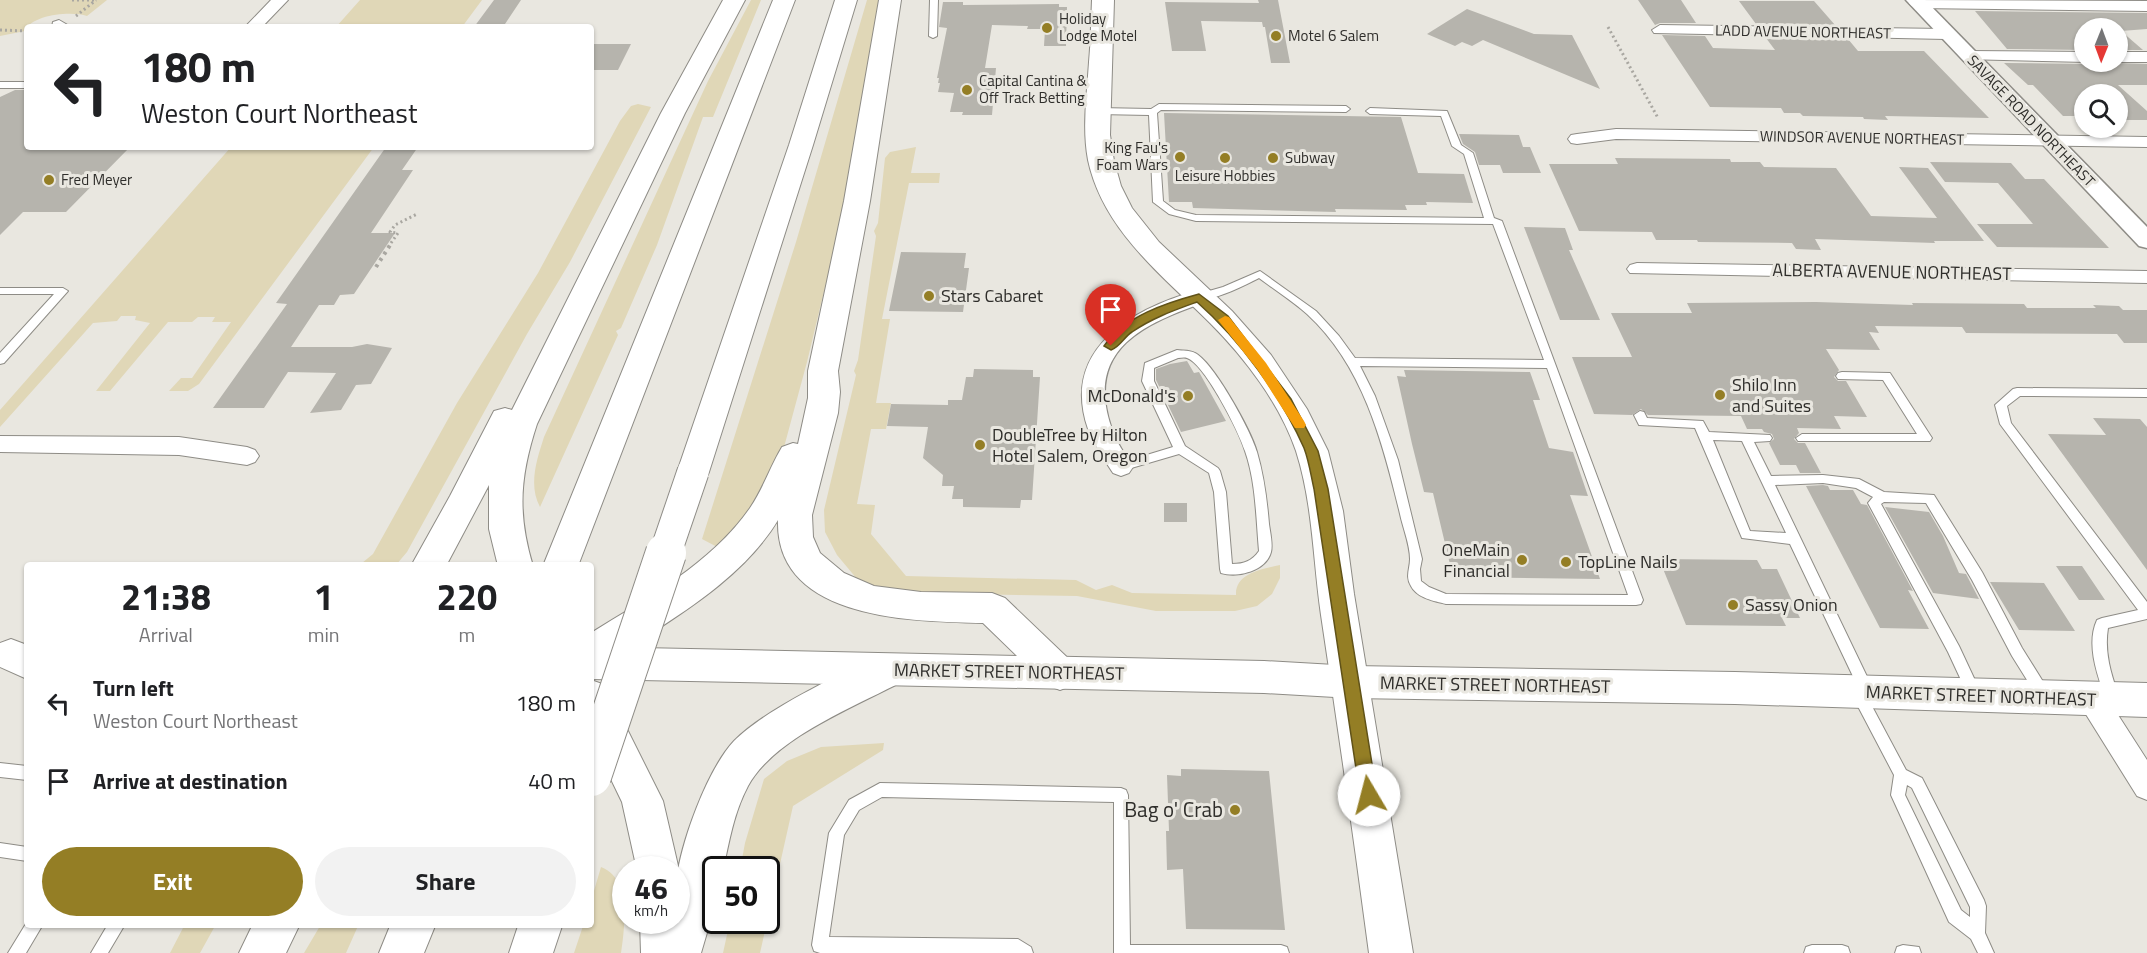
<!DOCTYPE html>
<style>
:root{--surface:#fff;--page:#f2f2f2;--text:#202124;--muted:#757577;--accent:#947e25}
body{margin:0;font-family:"Titillium Web",sans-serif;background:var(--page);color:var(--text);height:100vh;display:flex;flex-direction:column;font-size:22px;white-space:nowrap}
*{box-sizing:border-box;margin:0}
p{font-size:20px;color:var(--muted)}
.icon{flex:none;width:33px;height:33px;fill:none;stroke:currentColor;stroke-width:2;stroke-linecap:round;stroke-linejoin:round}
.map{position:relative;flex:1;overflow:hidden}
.panel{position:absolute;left:24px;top:562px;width:570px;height:366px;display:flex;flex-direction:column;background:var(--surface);border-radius:6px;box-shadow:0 2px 4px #0004}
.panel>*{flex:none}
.hud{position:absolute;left:24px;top:24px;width:570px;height:126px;border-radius:6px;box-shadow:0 2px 4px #0004;background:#fff;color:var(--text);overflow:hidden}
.needle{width:39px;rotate:181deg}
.tools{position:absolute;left:2074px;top:18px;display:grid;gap:12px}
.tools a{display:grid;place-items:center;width:54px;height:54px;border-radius:50%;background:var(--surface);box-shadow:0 2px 4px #0004;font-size:30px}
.speed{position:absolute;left:612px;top:856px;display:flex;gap:12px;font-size:30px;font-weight:700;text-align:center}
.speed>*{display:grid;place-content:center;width:78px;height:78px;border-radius:50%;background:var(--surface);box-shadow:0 2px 4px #0004;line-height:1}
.speed small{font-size:15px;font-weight:400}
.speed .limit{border:3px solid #111;border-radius:9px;background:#fff;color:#111}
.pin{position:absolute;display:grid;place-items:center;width:51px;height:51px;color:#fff;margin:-62px -26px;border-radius:50% 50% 50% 0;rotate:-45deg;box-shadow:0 0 6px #0007}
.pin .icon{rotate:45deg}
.me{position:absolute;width:66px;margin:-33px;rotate:352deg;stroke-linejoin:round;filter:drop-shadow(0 0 4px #0008)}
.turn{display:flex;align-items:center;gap:21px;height:126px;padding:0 18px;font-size:27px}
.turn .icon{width:78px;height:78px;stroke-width:2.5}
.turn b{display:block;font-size:42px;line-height:51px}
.eta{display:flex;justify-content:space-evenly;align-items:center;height:102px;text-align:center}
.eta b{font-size:36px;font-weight:700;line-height:42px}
.primary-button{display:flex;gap:12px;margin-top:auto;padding:12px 18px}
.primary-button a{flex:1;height:69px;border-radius:36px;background:var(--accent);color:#fff;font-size:24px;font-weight:700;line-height:69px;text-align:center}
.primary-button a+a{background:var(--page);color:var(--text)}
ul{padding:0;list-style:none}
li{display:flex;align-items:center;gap:18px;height:78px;padding:0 18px}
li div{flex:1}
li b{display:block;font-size:22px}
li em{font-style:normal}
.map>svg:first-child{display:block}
.green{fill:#e0d7b7}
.building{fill:#b6b4ad}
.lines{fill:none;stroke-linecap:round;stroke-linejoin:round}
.service-casing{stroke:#8e8c86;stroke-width:2}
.minor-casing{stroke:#8e8c86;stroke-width:2}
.tertiary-casing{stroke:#8e8c86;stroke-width:3}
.secondary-casing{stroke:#8e8c86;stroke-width:2}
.primary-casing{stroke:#8e8c86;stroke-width:2}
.motorway-casing{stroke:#8e8c86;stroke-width:2}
.path-far1{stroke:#a9a7a1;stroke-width:3;stroke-dasharray:2 3;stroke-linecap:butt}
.path{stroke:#a9a7a1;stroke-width:4;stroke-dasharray:3 4.5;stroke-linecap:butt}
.service{fill:#fff;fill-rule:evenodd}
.minor{fill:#fff;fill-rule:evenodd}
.tertiary{fill:#fff;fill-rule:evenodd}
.secondary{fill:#fff;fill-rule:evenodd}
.primary{fill:#fff;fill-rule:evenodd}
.motorway{fill:#fff;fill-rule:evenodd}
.motorway-bridge-far1-casing{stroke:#8e8c86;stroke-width:33;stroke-linecap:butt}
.motorway-bridge-casing{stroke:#8e8c86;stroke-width:42;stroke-linecap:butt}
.motorway-bridge-far1{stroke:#fff;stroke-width:31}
.motorway-bridge{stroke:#fff;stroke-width:40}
.route{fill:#947e25;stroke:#605218;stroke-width:1.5}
.slow{fill:#f59e0b}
.poi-dot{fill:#947e25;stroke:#e9e7e0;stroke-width:2}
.labels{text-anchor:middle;stroke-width:6;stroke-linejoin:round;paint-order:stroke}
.far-poi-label{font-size:15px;fill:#2f2e2b;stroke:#e9e7e0;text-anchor:start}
.far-street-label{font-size:15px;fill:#2f2e2b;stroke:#e9e7e0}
.street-label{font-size:18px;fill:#2f2e2b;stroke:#e9e7e0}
.poi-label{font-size:18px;fill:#2f2e2b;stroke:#e9e7e0;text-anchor:start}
.near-poi-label{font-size:21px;fill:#2f2e2b;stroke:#e9e7e0;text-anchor:end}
</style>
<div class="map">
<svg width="2147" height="953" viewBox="0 0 2147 953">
<rect width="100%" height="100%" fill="#e9e7e0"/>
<path class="green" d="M0,0H107L87,16C72,11 32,14 25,31L0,36Z
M360,0H482L462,27H336Z
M751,0H761L713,117H703L657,245L621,328L616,331L618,335L540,507C528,485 537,459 544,437L708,81Z
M867,0H879L839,229L807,362L780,462L776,471L721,549L702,539L796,242Z
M638,104L651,107L570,262L527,334L407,552L396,565H353L362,563L373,554L457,403L538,273L620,121L631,106Z
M231,147H374L199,384L188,391H169L181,378H192L231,322H212L215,317H198L192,322H168L110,391H96L150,323L135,320L136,316H121L117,321L93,323L0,427V410Z
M916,147L911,173H940L939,183H909L882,319H890L876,403H891L886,429H871L857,504L875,505L871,534L906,576L1076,580L1096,590L1112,585L1132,593L1236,595C1235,573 1263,569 1280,565V578L1272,594L1257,606L1235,611H1156L1077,596L904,593L878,589L857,579L837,555L825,532L824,510L856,375L854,371L858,360L876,236L874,231L878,223L885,158L890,152Z
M884,743L883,750L793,806L760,953H723L730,921H766V870H740L745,843L764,779L787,761L821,747Z
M601,867C631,878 625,926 621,953H574L583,926H591V901Z
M184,926H215L200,953H170Z
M320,926H358L346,953H304Z"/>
<path class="building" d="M494,0H521L503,27H474Z
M1258,0H1278L1290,63H1271L1265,27H1263L1262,22L1201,21L1206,51H1172L1165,2L1259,3Z
M1638,0H1681L1696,23H1660L1655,25Z
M1739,1H1814L1835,25L1756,24Z
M943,2H963V5L1059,4V7H1067L1066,46H1044L1045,29H1027L1028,26L992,25L985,68H996L992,115H962L963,112H950L954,93L938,92L940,83H938L939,78H937L947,28L939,27Z
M1467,9L1534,34L1572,35L1600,89L1483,40L1472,46L1462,42L1455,46L1427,34Z
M1975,11L2147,13V29L2121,31L2143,50H2118V28H2085V50L2007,49Z
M1662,35L1705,36L1713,48L1775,50L1766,38L1848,39L1858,51H1924L1989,118L1885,116L1888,120L1864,119L1863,117L1803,116L1800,113H1784L1781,108L1710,107Z
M591,44H631L618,70H591Z
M2089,62L2147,64V85H2118L2147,111V120H2118V94H2085V116H2063L2033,85H2028L2004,63L2087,64Z
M15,90H27V147H130L66,212H23L0,235V97Z
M1164,113L1401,117L1418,173L1464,174L1473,203L1426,202L1427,205H1405L1407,210L1335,209L1336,212L1193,208L1192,202H1169Z
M1459,134L1519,135L1523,147H1530L1541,173H1503L1500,165H1479L1475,152L1463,144Z
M386,147H418L402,170H413L371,233H395L354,294L340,295L334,305H319L291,347H352L367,344L392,348L371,384L356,385L341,410L310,413L336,373L288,372L264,408H213L287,304L276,303Z
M1615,158L1730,159L1731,162H1760L1764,167L1836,168L1871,216L1937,218L1899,167L1928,168L1984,241H1934L1935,243L1815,239L1821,250L1796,249L1792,243L1698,242L1697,240H1656L1652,232L1579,231L1549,164H1618Z
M1930,162L2011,163L2025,179H2044L2109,248L1997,247L1977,224H2033L1998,183L1945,182Z
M1524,227L1565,228L1573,250H1569L1600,320H1560Z
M901,252L966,253L964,268H969L963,312L889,311Z
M1816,302L1913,305L1912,303L2024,304L2027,308H2096L2093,305L2119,306L2123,310H2147V343H2124L2117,334L1966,333L1962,327L1875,326L1879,333L1869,332L1880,350L1826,349L1839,370L1834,377L1838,381H1846L1867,417L1834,416L1841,429L1797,428L1799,433L1794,439L1798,443H1805L1821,473H1800L1796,465H1780L1769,443L1774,439L1772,434L1764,432L1762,429H1747L1741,416L1648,415L1641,409L1632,415L1594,414L1572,357H1632L1611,313H1692L1687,303Z
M1187,361L1194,373L1199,372L1226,421L1181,432L1156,380V369L1170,364Z
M974,369L1033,370V377H1040L1032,500H1021L1020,508L963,507V499H952L954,486H942L943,475L923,458L928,427L887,426L891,404L948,405V400H962L966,377H973Z
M1404,370L1530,372L1540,400H1533L1549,448L1573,452L1588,496L1570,495L1600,579L1453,577L1433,493L1424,492L1412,444L1397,376L1406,377Z
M2093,418L2140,419L2147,427V570L2048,434L2106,435Z
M1823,485L1828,486L1830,490H1853L1861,504L1867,505L1913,591L1908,590L1929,629L1880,628L1806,486Z
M1164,503H1187V522H1164Z
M1885,507L1929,512L1943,536L1959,573L1966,574L1979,599L1933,593Z
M1659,559L1757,560L1762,569H1777L1800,618H1782L1786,626L1686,625Z
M2056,566H2082L2105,600H2079Z
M1990,582L2044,583L2075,631L2019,630Z
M1181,769L1269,771L1285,930L1186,929L1183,869L1167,870L1166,831H1169L1167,775L1181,776Z"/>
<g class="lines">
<g class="service-casing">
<path id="service" d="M930,0H938L937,36L933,38L929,36Z
M0,82H27V88H0Z
M1159,104L1346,106L1350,109L1346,112L1161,110L1157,113L1163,201L1175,210L1196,215L1484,218L1464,154L1452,146L1441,116L1370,114L1366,111L1370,108L1447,111L1461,145L1473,153L1494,218L1502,221L1643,600L1641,604L1636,605L1446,604C1434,601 1417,598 1411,586C1405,576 1410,569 1410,559C1410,545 1403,528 1400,514C1383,443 1363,365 1307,314C1292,301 1275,290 1259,278C1243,286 1213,302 1195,299L1194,297L1195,295L1223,287L1260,271L1316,311L1339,336L1355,358L1544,360L1493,224L1196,221L1169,214L1153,202L1149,115L1098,114L1094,111L1098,108L1151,109ZM1360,366L1547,368L1628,595L1446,594L1429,587L1421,581L1420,569L1422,559L1398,460L1375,396Z
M0,288H63L68,291L4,363L0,364V353L54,294H0Z
M1177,350C1182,351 1190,350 1195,353C1214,363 1251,431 1257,452C1264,476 1267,500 1269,524C1270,532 1273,544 1271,552C1266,571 1238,578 1221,573L1220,569L1214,492L1209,473L1179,454L1121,471L1115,467L1117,464L1173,447L1142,381L1145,363ZM1178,358C1181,358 1184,357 1187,358C1205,364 1239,432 1245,451C1256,482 1256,518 1259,551C1252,561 1244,564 1232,564L1226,492L1220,471L1218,468L1185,446L1154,381V368Z
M1842,372L1890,373L1930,435L1932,438L1930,441H1798L1796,438L1802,434H1917L1883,380L1838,379L1836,376L1838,373Z
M2017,388L2147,389V397L2020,396L2007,406L2011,423L2147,602V619L2108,628C2104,652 2111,674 2119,697L2117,701L2112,703L2107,701L2105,697C2097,674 2086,644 2097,620L2102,618L2138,610L2000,424L1995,405L2013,389Z
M1640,411L1644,412L1647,418L1703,421L1709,432L1770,435L1772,438L1770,441L1754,442L1771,476L1823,475L1859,479L1884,492L1934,495L1982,572L2022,648L2047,688L2049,692L2047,696L2042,698L2037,696L2012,656L1972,580L1926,503L1884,502L1881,504L1959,646L1980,691L1978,695L1973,697L1968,695L1948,652L1868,503L1873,497L1856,488L1823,483L1775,485L1873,689L1871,693L1866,695L1906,770L1922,778L1984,900L1986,906L1985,933L1994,953H1978L1971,939L1949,922L1891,795L1894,775L1852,695L1854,691L1859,689L1790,544L1742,538L1695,428L1639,425L1634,415ZM1713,440L1742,441L1786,533L1750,531ZM1907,785L1912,788L1970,907V917L1961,910L1905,795Z
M0,763L27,766V780L0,777Z
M880,783L1121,788L1126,790L1128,795L1130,945H1281L1287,947L1289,953H1114V802L882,797L859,810L844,835L829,937L1018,939L1031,947L1033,953H820L814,951L812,945L829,833L849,800Z
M0,843L27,847V861L0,857Z
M27,922V926H42L26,953H8Z
M107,926H124L108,953H91Z
M1812,945H1842L1848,947L1850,953H1804L1806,947Z
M1903,945L1919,947L1921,953H1895L1897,947Z"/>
</g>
<g class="minor-casing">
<path id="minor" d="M271,0H288L262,27H245Z
M1911,0L2147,1V11L1917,8L1912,6L1909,3Z
M59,20L71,27H52L53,22Z
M1660,25L1946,29L1954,34L1946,39L1654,33L1652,30Z
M1969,51L2085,52L2087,62L1963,59L1961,56Z
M2118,52H2147V62H2116Z
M1616,129L2147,137V147L1616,139L1577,144L1571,143L1568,139L1571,135L1577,134Z
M1637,263L2147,271V283L1630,273L1627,269L1630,265Z
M1199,290L1206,292L1209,297L1206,302C1146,323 1085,348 1111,426C1115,441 1125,454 1133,467L1129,473L1121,476L1113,473C1104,459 1094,445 1088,429C1060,348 1134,308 1199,290Z
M0,436L179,437L247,447L255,450L259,456L255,462L247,465L179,455L0,452Z
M2092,687L2102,690L2147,760V800L2137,796L2082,708L2078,699L2082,690Z"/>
</g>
<g class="tertiary-casing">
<path id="tertiary" d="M1906,0H1925L2147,227V248L2139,246Z"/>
</g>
<g class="secondary-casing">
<path id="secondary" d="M1092,0H1114L1110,135L1114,161L1121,186L1132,208L1159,242L1232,311L1271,355L1307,409L1328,451L1343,511L1354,594L1413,953H1369C1354,840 1338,727 1321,615C1313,561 1313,504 1296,451C1280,404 1245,358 1210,323C1162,275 1103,230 1088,160C1082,128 1087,94 1089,62C1091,41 1091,21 1092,0Z"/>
</g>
<g class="primary-casing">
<path id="primary" d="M591,647L1264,661L1352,666L1735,672L2147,683V717L1735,704L1352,698L1264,693L591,679Z"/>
</g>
<g class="motorway-casing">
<path id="motorway" d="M723,0H745L685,113L537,424C520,476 517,513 533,566H498L489,529V485L446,566H411L450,496L494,411L505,408L512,410L661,113Z
M773,0H795L578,566H543Z
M835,0H857L813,145L709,472L705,481L693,484L681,481L677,472L789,145Z
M879,0H901L870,201L838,371L840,392L838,413L812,515L813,537L820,553L844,573L874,586L921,592L992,593L1005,598L1073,663L1079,674L1073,685L1060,690L1047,685L983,623C914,621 775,621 778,520C748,570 695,605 647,636C629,647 611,661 591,668V633C647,598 712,563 750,508C763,489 770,467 782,447L793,443L798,444L808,398V371L844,201Z
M11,639L27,645V679L0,667V643Z
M890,654L903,659L909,670L903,681C855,707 775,737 748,786C734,812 729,842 723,870H716V902L701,953H641L640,921H676C676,909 675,896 676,884C680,844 707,770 734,741C764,710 849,668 890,654Z
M591,680L605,685L663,801L679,870L676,877V870H637L622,802L591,738Z
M252,926H299L286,953H239Z
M390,926H435L424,953H379Z
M518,926H562L553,953H509Z"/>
</g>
<path class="path-far1" d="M72,0H95
M76,16L96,0
M1608,27L1658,118
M0,30L27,31
M391,243L398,233L390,232L395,225L417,214"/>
<path class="path" d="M376,267L392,242"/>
<use href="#service" class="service"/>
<use href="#minor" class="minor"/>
<use href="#tertiary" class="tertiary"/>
<use href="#secondary" class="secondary"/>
<use href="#primary" class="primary"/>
<use href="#motorway" class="motorway"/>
<g class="motorway-bridge-far1-casing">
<path id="motorway-bridge-far1" d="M665,554L693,472"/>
</g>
<g class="motorway-bridge-casing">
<path id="motorway-bridge" d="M591,776L666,553"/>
</g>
<use href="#motorway-bridge-far1" class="motorway-bridge-far1"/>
<use href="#motorway-bridge" class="motorway-bridge"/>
</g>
<path class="route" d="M1199,294L1228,316L1291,399L1318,451L1328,489L1377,795L1375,801L1369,803L1363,801L1360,795L1314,489C1311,476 1309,461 1304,448C1281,396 1240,340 1197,302C1175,310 1152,318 1132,332C1124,337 1120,347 1111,350L1104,346C1125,316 1166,303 1199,294Z"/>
<path class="slow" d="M1225,316L1229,317L1266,363L1304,421L1306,425L1304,428H1295L1257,369L1218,320Z"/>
<g class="poi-dot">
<circle cx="1047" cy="28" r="6"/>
<circle cx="1276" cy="36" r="6"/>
<circle cx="967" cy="90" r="6"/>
<circle cx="1180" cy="157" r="6"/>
<circle cx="1225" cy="158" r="6"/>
<circle cx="1273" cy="158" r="6"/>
<circle cx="49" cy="180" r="6"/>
<circle cx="929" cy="296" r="6"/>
<circle cx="1720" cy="395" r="6"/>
<circle cx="1188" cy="396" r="6"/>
<circle cx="980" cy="445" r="6"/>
<circle cx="1522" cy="560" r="6"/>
<circle cx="1566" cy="562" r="6"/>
<circle cx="1733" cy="605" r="6"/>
<circle cx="1235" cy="810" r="6"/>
</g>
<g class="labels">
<g class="far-poi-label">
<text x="1059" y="24">Holiday<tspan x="1059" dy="17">Lodge Motel</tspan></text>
<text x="1288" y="41">Motel 6 Salem</text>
<text x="979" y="86">Capital Cantina &amp;<tspan x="979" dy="17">Off Track Betting</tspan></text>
<text x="1168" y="153" text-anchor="end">King Fau's<tspan x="1168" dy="17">Foam Wars</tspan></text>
<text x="1285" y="163">Subway</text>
<text x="1225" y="181" text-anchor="middle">Leisure Hobbies</text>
<text x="61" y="185">Fred Meyer</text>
</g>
<g class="far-street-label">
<text transform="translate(1803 32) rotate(1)" y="5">LADD AVENUE NORTHEAST</text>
<text transform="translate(2031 121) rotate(46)" y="5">SAVAGE ROAD NORTHEAST</text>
<text transform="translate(1862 138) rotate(1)" y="5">WINDSOR AVENUE NORTHEAST</text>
</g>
<g class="street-label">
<text transform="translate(1892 272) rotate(1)" y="6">ALBERTA AVENUE NORTHEAST</text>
<text transform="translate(1009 672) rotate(1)" y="6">MARKET STREET NORTHEAST</text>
<text transform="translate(1495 685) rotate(1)" y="6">MARKET STREET NORTHEAST</text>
<text transform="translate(1981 696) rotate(2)" y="6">MARKET STREET NORTHEAST</text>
</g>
<g class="poi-label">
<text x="941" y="302">Stars Cabaret</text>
<text x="1732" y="391">Shilo Inn<tspan x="1732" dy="21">and Suites</tspan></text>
<text x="1176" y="402" text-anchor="end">McDonald's</text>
<text x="992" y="441">DoubleTree by Hilton<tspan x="992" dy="21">Hotel Salem, Oregon</tspan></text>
<text x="1510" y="556" text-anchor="end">OneMain<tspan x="1510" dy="21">Financial</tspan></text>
<text x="1578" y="568">TopLine Nails</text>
<text x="1745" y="611">Sassy Onion</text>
</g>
<g class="near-poi-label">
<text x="1223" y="817">Bag o' Crab</text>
</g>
</g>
</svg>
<div class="tools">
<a><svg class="needle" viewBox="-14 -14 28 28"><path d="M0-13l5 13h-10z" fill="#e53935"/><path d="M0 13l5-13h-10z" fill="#757577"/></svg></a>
<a><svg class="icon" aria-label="search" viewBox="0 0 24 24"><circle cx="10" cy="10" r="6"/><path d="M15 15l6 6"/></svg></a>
</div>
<div class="speed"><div>46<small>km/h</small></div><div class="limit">50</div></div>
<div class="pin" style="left:1111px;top:346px;background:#d93025"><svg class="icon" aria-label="arrive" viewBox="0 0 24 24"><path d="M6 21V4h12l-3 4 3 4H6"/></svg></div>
<svg class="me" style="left:1369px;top:795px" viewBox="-20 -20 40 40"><circle r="19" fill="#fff"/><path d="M0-13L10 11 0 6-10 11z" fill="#947e25"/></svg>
<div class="hud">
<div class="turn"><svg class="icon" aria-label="left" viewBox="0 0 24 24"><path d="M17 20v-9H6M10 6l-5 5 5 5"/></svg><div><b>180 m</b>Weston Court Northeast</div></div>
</div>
<section class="panel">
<div class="eta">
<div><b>21:38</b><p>Arrival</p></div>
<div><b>1</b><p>min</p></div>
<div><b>220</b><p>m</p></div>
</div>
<ul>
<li><svg class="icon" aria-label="left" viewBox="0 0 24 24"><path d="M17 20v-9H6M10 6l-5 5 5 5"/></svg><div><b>Turn left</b><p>Weston Court Northeast</p></div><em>180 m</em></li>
<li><svg class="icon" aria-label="arrive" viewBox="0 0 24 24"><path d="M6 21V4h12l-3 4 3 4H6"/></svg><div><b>Arrive at destination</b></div><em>40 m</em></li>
</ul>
<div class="primary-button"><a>Exit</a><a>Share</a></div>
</section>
</div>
